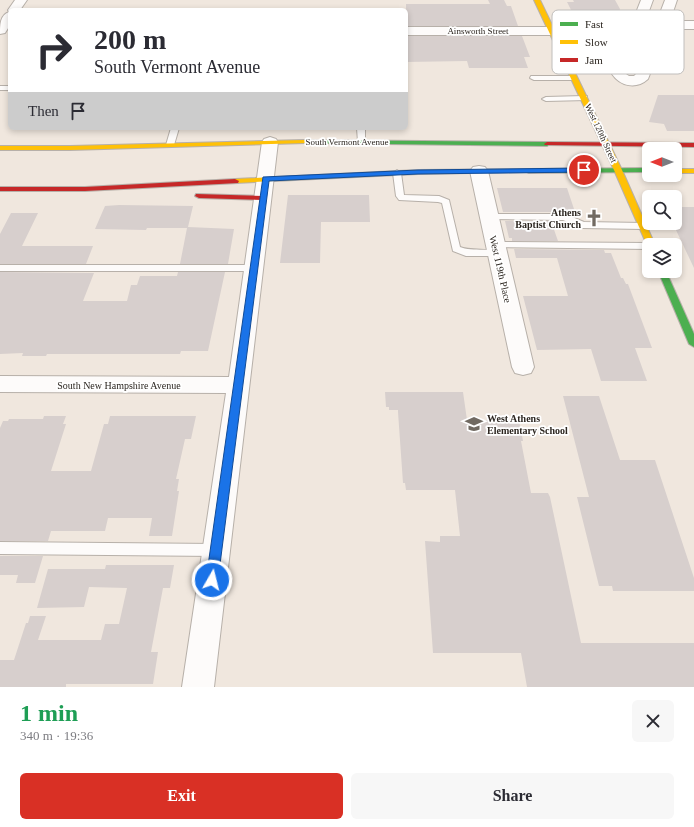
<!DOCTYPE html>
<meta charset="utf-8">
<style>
:root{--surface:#fff;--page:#f7f7f7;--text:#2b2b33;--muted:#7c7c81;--accent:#d93025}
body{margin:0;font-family:"Times New Roman",serif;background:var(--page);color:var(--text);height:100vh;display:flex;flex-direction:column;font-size:15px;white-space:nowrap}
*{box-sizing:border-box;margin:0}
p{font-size:13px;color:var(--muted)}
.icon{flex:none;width:22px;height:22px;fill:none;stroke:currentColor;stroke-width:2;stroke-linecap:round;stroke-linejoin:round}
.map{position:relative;height:687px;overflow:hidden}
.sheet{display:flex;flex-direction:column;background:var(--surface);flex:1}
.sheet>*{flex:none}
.top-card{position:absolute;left:8px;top:8px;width:400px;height:122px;border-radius:6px;box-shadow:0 2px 6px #0003;background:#fff;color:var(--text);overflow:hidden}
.needle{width:26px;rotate:270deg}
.fabs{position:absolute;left:642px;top:142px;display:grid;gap:8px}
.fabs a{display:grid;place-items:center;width:40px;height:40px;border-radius:6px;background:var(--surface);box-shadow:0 2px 6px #0003;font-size:20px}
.pin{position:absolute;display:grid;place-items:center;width:34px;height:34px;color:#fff;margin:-17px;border:2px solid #fff;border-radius:50%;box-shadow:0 1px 4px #0007}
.me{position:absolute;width:44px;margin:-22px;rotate:8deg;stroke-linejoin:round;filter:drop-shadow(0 0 3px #0008)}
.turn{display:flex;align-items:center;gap:14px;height:84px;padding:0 20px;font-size:18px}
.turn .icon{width:52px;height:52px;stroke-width:2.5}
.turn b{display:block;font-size:28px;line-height:34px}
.then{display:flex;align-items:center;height:38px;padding:0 20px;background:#0003;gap:8px;font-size:15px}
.round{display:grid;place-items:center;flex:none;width:42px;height:42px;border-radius:6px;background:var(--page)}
.headline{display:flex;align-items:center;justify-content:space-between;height:68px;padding:0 20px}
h1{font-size:24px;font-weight:700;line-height:30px;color:#1e9e55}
.action{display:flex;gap:8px;margin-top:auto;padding:8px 20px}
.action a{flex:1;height:46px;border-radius:6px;background:var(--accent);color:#fff;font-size:16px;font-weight:700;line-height:46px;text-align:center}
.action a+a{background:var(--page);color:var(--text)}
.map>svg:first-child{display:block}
.building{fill:#d7cfcd}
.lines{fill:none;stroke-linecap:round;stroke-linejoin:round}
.lane-casing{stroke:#b7b0a9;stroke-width:2}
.street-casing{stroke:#b7b0a9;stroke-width:2}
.fast-casing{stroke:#b7b0a9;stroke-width:2}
.slow-casing{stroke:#b7b0a9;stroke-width:2}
.jam-casing{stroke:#b7b0a9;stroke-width:2}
.lane{fill:#fdfbfa;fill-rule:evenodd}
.street{fill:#fdfbfa;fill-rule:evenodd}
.fast{fill:#4caf50;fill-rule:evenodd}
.slow{fill:#ffc107;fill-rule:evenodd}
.jam{fill:#c62828;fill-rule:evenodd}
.route{fill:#1a73e8;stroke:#114b97}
.labels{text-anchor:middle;stroke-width:3.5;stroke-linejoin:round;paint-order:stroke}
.far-street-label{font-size:9px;fill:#2c2620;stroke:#fff}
.poi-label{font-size:10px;font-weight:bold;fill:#2c2620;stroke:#fff;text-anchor:end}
.street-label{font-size:10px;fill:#2c2620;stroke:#fff}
.key{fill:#fff;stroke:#c0bebc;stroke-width:1}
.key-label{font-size:11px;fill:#2c2620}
</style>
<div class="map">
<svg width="694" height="687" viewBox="0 0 694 687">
<rect width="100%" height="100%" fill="#f0e7de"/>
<path class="building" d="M488,0H504L507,6H511L518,26H406V4H490Z
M573,0H615L620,9L597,61L567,2H574Z
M406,36H522L530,57H524L528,68H469L467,61L406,62Z
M658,95H694V131H667L664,124L649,122Z
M497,188H567L575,212H503Z
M288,195H369L370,222H321L320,263H280Z
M119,205L193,206L188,227L234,229L228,264H180L187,228H147L146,230L95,229L105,206Z
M675,207H694V268L675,228Z
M11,213H38L22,246H93L86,264H0V234Z
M505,221H551L558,241H512V238H509Z
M514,249L604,250L605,253H611L621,278H623L626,284H628L652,348H635L647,381H601L591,349L537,350L523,296H568L557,258H516Z
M0,272L94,273L83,301H127L131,285H137L140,276H177L178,272H225L208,351H181L180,354H47L46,356H22L23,353L0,354Z
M385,392H463L467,420H519L523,441H521L531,493H548L550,497L581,643H694V687H527L521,653H433L425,541L440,542V536H460L455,490H406L405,483H403L398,412V410H389V407H386Z
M563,396H599L620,460H655L694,578V591H613L612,586H599L577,497H589Z
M44,416H66L63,424H66L51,471H91L104,424H108L110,416H196L191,439H185L176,479H179L177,491H179L172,536H149L152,518H108L105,531H51L48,541H0V428L3,421H8L9,419H43Z
M0,556H43L35,583H16L18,575H0Z
M106,565H174L170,588H163L151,652H158L153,684H66V687H0V660H14L26,623H28L30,616H46L38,640H101L105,624H119L127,588L89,587L84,607L37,608L48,569H105Z"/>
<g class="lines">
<g class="lane-casing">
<path id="lane" d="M531,76H573L577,78L573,80H534L530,78Z
M0,86H10V90H0Z
M584,96H587V100L546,101L542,99L546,97Z
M171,128H179L174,145L170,147L166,145Z
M357,128H365V144H359L358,142Z
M397,170L401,173L404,195L439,196L449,200L460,247C471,252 496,247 503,254L501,256H466L453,251L442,203L438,202L399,200L396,196L393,173Z
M490,214H565L584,222L643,223L648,226L643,229L582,228L563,220L487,219L485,217Z
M496,242L649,243L653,245H649V249L493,247L491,245Z
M0,265H254L259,268L254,271H0Z
M0,542L216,544L221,546L223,550L221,554L216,556L0,554Z"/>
</g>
<g class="street-casing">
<path id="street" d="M15,0H27L20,10H10V25L5,33L0,34C0,25 0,15 9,12L8,10Z
M641,0H653L645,22L657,21L665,0H677L670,21H694V29H667L648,79C636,90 620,86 612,74ZM643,27L654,29L636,74L634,76H629L626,74Z
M406,27H551L556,28L558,31L556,34L551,35H406Z
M270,137L276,139L278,142L214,687H182L226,393L0,392V376L229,377L262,142L264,139Z
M479,166L485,167L488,171L534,367L531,373L523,375L515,373L512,367L470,171L473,167Z"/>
</g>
<g class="fast-casing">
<path id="fast" d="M304,140L547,142L550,144L547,146L302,143L301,142Z
M649,168V172L529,173L525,171L529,169Z
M658,271H666L694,334V347L689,344Z"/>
</g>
<g class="slow-casing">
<path id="slow" d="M534,0H540L622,170L655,245H649V247L647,245L614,170Z
M304,140L307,142L306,143L70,150H0V146H70Z
M529,169L533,171L531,172L418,174L235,183L231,181L235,179L418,170Z
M675,169H694V173H675Z"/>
</g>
<g class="jam-casing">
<path id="jam" d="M547,142L694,143V147L545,145L544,144Z
M235,179L239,181L238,183L85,191H0V187H85Z
M196,194L263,196L267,198L263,200L199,198L195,196Z"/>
</g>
<use href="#lane" class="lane"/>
<use href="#street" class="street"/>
<use href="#fast" class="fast"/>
<use href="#slow" class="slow"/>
<use href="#jam" class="jam"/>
</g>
<path class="route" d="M584,168L587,169V172L418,174L269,181L218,580L216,584L212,585L208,584L206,580L263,177L418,170Z"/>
<defs>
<g id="church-bare" transform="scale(1.38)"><path d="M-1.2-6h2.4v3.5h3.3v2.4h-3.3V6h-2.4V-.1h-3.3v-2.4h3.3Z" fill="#716a62" stroke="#fff" stroke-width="2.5" paint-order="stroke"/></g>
<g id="school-bare" transform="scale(1.38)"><path d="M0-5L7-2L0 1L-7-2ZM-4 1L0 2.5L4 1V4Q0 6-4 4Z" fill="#716a62" stroke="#fff" stroke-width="2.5" paint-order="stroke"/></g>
</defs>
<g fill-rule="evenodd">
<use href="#church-bare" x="594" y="218"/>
<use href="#school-bare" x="474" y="424"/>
</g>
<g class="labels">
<g class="far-street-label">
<text x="478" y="34">Ainsworth Street</text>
<text transform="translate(601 133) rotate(65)" y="3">West 120th Street</text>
<text x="347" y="145">South Vermont Avenue</text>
</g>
<g class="poi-label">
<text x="581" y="216">Athens<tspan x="581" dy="12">Baptist Church</tspan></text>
<text x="487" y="422" text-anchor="start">West Athens<tspan x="487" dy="12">Elementary School</tspan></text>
</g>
<g class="street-label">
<text transform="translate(501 269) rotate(77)" y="4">West 119th Place</text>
<text x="119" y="389">South New Hampshire Avenue</text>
</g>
</g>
<rect x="552" y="10" width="132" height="64" rx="6" class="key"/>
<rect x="560" y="22" width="18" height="4" fill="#4caf50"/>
<rect x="560" y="40" width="18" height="4" fill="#ffc107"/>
<rect x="560" y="58" width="18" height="4" fill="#c62828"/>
<g class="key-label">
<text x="585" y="28">Fast</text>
<text x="585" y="46">Slow</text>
<text x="585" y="64">Jam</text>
</g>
</svg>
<div class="fabs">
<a><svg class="needle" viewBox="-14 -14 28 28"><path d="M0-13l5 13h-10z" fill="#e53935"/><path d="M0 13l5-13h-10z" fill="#7c7c81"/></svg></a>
<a><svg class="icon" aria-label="search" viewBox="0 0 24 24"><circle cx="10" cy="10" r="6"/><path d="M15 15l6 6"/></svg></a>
<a><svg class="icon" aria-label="layers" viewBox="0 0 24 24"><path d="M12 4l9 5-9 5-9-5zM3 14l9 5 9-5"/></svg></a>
</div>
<div class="pin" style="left:584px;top:170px;background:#d93025"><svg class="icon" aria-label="arrive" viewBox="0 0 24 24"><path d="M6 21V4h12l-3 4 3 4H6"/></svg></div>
<svg class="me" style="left:212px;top:580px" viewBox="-20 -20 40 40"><circle r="17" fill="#1a73e8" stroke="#fff" stroke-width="3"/><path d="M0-11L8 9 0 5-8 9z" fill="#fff"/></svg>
<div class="top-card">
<div class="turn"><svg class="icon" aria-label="right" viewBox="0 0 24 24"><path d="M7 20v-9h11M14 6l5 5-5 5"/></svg><div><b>200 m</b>South Vermont Avenue</div></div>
<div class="then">Then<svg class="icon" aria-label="arrive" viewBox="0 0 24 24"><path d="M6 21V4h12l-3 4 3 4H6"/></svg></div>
</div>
</div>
<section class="sheet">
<div class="headline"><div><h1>1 min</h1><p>340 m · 19:36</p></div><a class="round"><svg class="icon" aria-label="close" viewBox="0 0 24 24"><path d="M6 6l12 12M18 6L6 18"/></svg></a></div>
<div class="action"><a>Exit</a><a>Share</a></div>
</section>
